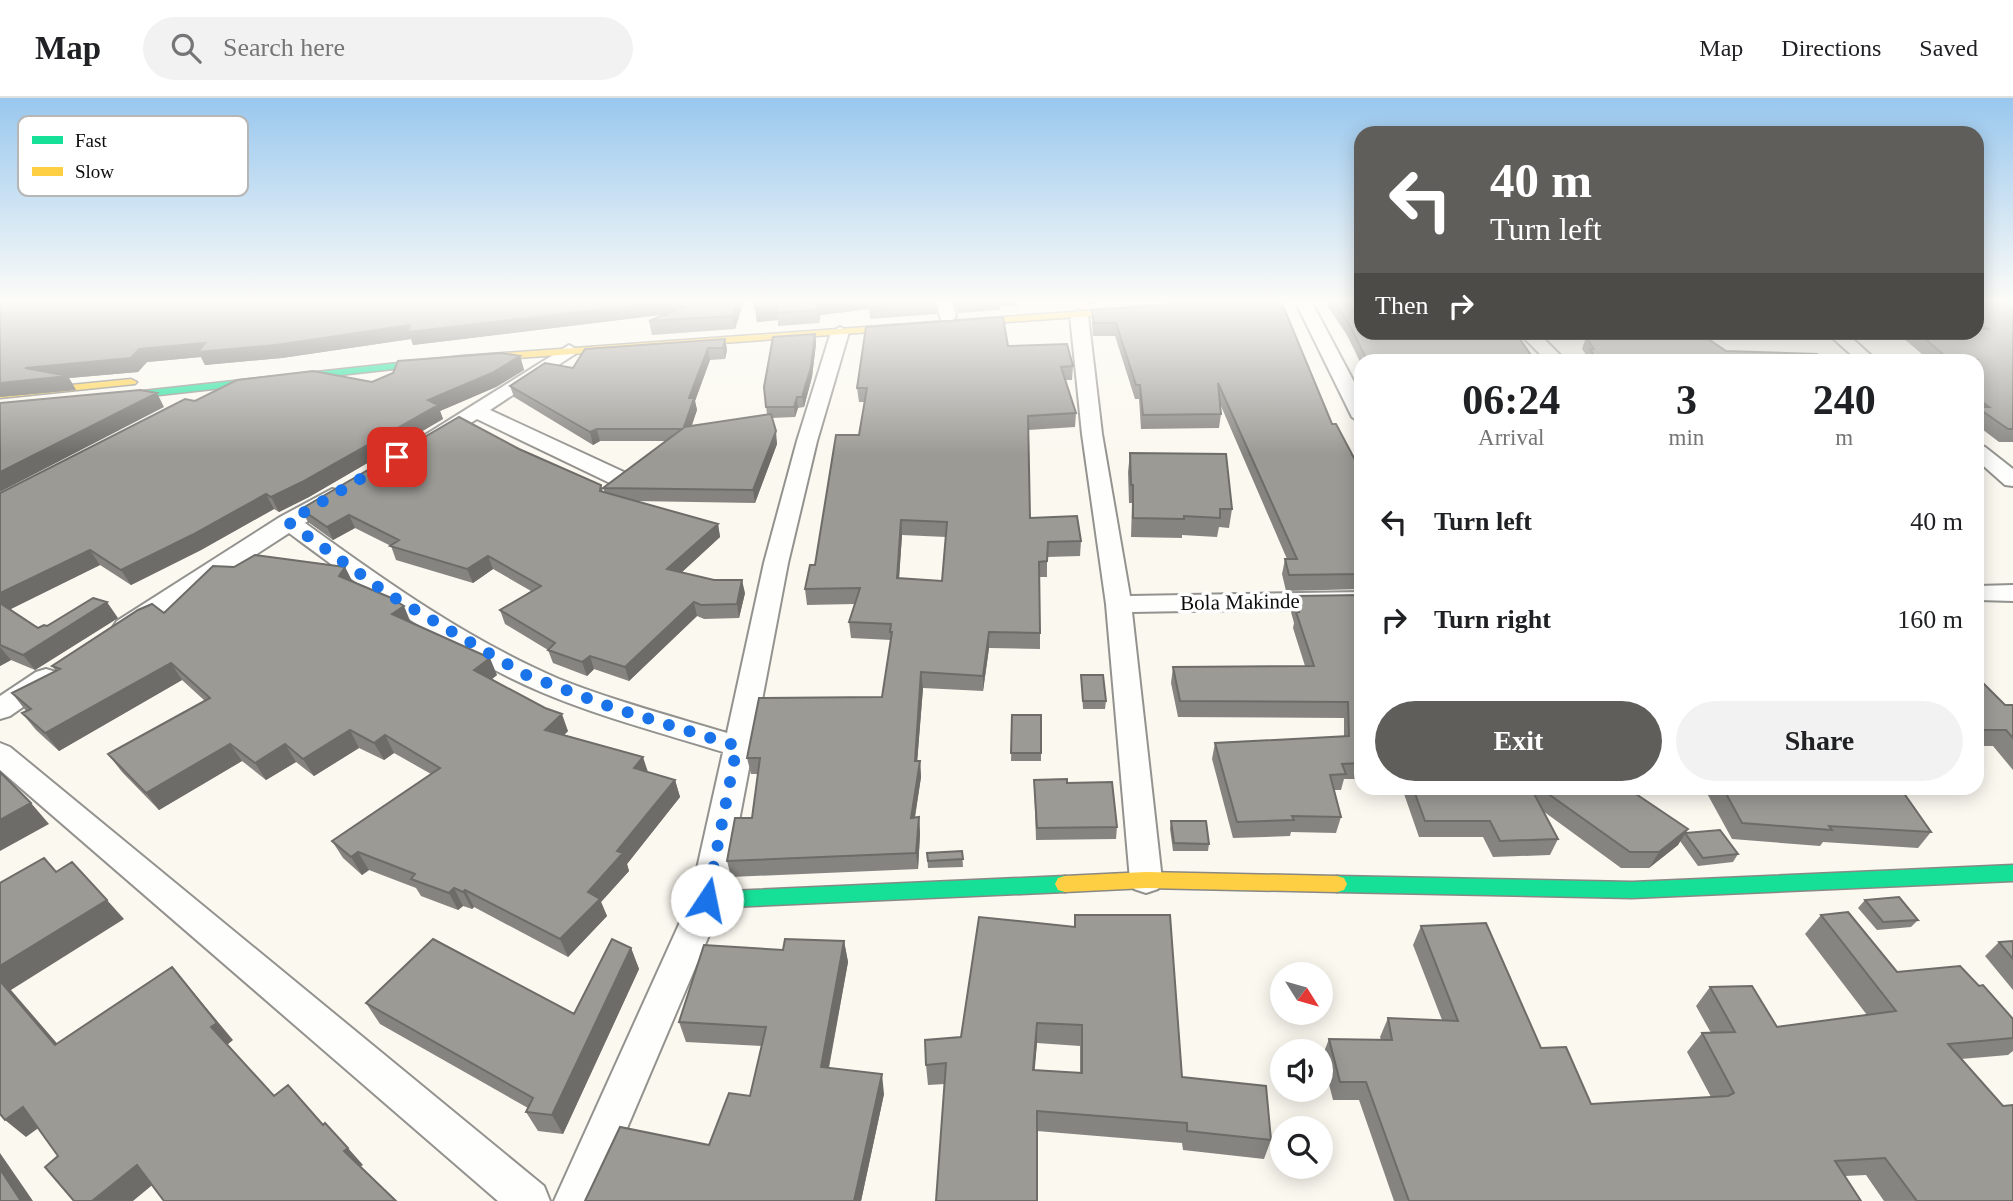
<!DOCTYPE html>
<style>
:root{--surface:#fff;--page:#f2f2f2;--text:#202124;--muted:#757577;--line:#e0e0e0;--accent:#5f5e5b}
body{margin:0;font-family:"Times New Roman",serif;background:var(--page);color:var(--text);height:100vh;display:flex;flex-direction:column;font-size:26px;white-space:nowrap}
*{box-sizing:border-box;margin:0}
p{font-size:23px;color:var(--muted)}
.icon{flex:none;width:38px;height:38px;fill:none;stroke:currentColor;stroke-width:2;stroke-linecap:round;stroke-linejoin:round}
.map{position:relative;flex:1;overflow:hidden}
.details{position:absolute;left:1354px;top:256px;width:630px;height:441px;display:flex;flex-direction:column;background:var(--surface);border-radius:21px;box-shadow:0 4px 18px #0003}
.details>*{flex:none}
.guide{position:absolute;left:1354px;top:28px;width:630px;height:214px;border-radius:21px;box-shadow:0 4px 18px #0003;background:#5f5e5b;color:#fff;overflow:hidden}
.needle{width:46px;rotate:127deg}
.controls{position:absolute;left:1270px;top:864px;display:grid;gap:14px}
.controls a{display:grid;place-items:center;width:63px;height:63px;border-radius:50%;background:var(--surface);box-shadow:0 4px 18px #0003;font-size:35px}
.pin{position:absolute;display:grid;place-items:center;width:60px;height:60px;color:#fff;margin:-30px;border-radius:14px;box-shadow:0 4px 10px #0006}
.me{position:absolute;width:77px;margin:-38px;rotate:11deg;stroke-linejoin:round;filter:drop-shadow(0 0 5px #0008)}
.turn{display:flex;align-items:center;gap:24px;height:147px;padding:0 21px;font-size:32px}
.turn .icon{width:91px;height:91px;stroke-width:2.5}
.turn b{display:block;font-size:49px;line-height:60px}
.then{display:flex;align-items:center;height:66px;padding:0 21px;background:#0003;gap:14px;font-size:26px}
.eta{display:flex;justify-content:space-evenly;align-items:center;height:119px;text-align:center}
.eta b{font-size:42px;font-weight:600;line-height:49px}
.button{display:flex;gap:14px;margin-top:auto;padding:14px 21px}
.button a{flex:1;height:80px;border-radius:42px;background:var(--accent);color:#fff;font-size:28px;font-weight:600;line-height:80px;text-align:center}
.button a+a{background:var(--page);color:var(--text)}
ul{padding:0;list-style:none}
li{display:flex;align-items:center;gap:21px;height:98px;padding:0 21px}
li div{flex:1}
li b{display:block;font-size:26px}
li em{font-style:normal}
header{display:flex;align-items:center;gap:42px;box-sizing:border-box;height:98px;padding:0 35px;background:var(--surface);border-bottom:2px solid var(--line)}
header strong{font-size:33px}
nav{display:flex;gap:38px;margin-inline-start:auto;font-size:24px}
.search{width:490px;height:63px;background:var(--page);display:flex;align-items:center;gap:18px;box-sizing:border-box;padding:0 24px;border-radius:38px;color:var(--muted);font-size:26px}
.map>svg:first-child{display:block}
.lines{fill:none;stroke-linecap:round;stroke-linejoin:round}
.street-casing{stroke:#93928e;stroke-width:4}
.fast-casing{stroke:#898884;stroke-width:3}
.slow-casing{stroke:#898884;stroke-width:3}
.street{fill:#fefefd;fill-rule:evenodd}
.fast{fill:#16e098;fill-rule:evenodd}
.slow{fill:#ffcf43;fill-rule:evenodd}
.wall{fill:#868480;fill-rule:evenodd}
.shaded-wall{fill:#6d6c68}
.building{fill:#9c9a95;stroke:#6d6c68;stroke-width:2;fill-rule:evenodd}
.route{stroke:#1a73e8;stroke-width:12;stroke-dasharray:0 21.6}
.labels{text-anchor:middle;stroke-width:7;stroke-linejoin:round;paint-order:stroke}
.street-label{font-size:21px;fill:#0b0b0b;stroke:#fff}
.key{fill:#fff;stroke:#b6b6b6;stroke-width:2}
.key-label{font-size:19px;fill:#0b0b0b}
</style>
<header>
<strong>Map</strong>
<div class="search"><svg class="icon" aria-label="search" viewBox="0 0 24 24"><circle cx="10" cy="10" r="6"/><path d="M15 15l6 6"/></svg>Search here</div>
<nav><a>Map</a><a>Directions</a><a>Saved</a></nav>
</header>
<div class="map">
<svg width="2013" height="1103" viewBox="0 0 2013 1103">
<rect width="100%" height="100%" fill="#faf8ef"/>
<g class="lines">
<g class="street-casing">
<path id="street" d="M936,203H952L956,218L953,222H941Z
M1295,203H1311L1362,299V325L1352,319Z
M1079,212L1088,217L1102,336L1130,498L1362,494V510L1132,514L1162,782L1158,791L1146,795L1134,791L1130,782L1106,506L1082,336L1070,217Z
M840,229L849,234L817,343L788,465L724,802L596,1103H554L690,802L723,654C662,635 600,619 541,594C450,555 369,494 289,435L135,535L126,537L117,535L113,529L117,523L280,419L332,391L340,393L343,398L340,403L305,425C385,483 468,542 559,581C614,603 671,618 727,635L764,465L797,343L831,234Z
M1518,234H1537L1565,262H1546Z
M1826,234H1845L1876,262H1857Z
M569,247L578,252L575,256L490,312L626,375L629,380L626,385H610L477,321C462,330 442,348 425,343L422,339Z
M1978,347L1985,349L2013,371V388L2005,387L1978,363Z
M2013,487V503L1978,502V488Z
M46,571L56,574L60,580L56,586L10,618L0,621V598L36,574Z
M0,645L10,649L544,1088L550,1103H498L0,672Z"/>
</g>
<g class="fast-casing">
<path id="fast" d="M462,258L467,261L466,263L106,303L100,300L106,297Z
M2013,767V783L1632,800L1337,794L1330,792L1327,786L1330,780L1337,778L1632,784Z
M1065,778L1072,780L1075,786L1072,792L1065,794L707,810L700,808L697,802L700,796L707,794Z"/>
</g>
<g class="slow-casing">
<path id="slow" d="M1142,209L1146,210V214L462,264L457,261L462,258Z
M131,281L137,284L135,286L0,300V294Z
M1146,774L1337,778L1344,780L1347,786L1344,792L1337,794L1146,790L1065,794L1058,792L1055,786L1058,780L1065,778Z"/>
</g>
<use href="#street" class="street"/>
<use href="#fast" class="fast"/>
<use href="#slow" class="slow"/>
</g>
<path class="wall" d="M0,203H744L735,231L652,237L649,223L667,216L413,247L411,241L282,260L205,267L201,259L147,264L138,274L69,280L76,292L0,299Z
M754,203H936L937,216L870,221L869,211L820,217L819,225L778,228V222L757,224Z
M954,203H1018V208H1000V212L958,215Z
M1086,203H1124L1087,206Z
M1211,203H1282L1332,326L1362,375V491L1286,493L1282,476L1285,461H1287L1221,308V316L1219,330L1141,331L1139,301H1135L1115,238H1093L1092,225V212Z
M1324,203H1360L1362,234L1533,260L1586,261L1587,258L1582,251L1586,239L1620,240L1610,234H1698L1726,253L1822,260L1832,262H1362V268L1347,237Z
M1978,203H2013V344H1999L1978,328V262H1929L1903,240L1906,234H1978Z
M815,236L816,246L812,279L804,309L798,310L795,319L772,320L777,346L755,405L634,403L718,426L720,439L681,475L745,495L739,520L704,521L697,518L629,583L594,571L587,578L553,565L548,552L505,526L500,512L531,493L493,471L473,485L396,462L391,448L355,430L333,442L308,424L301,411L519,351L601,387L603,394L605,395L603,390L666,343H600L593,347L514,299L510,288L573,270L725,241L727,252L725,261L710,262L695,303L697,312L691,328L767,317L764,289Z
M1008,248L1073,268L1072,282H1065L1076,315L1075,329L1028,332L1030,420L1081,443L1080,458L1047,459V479H1040V551L989,550L983,593L923,590L917,663H920L921,679L915,720L919,719L920,736L918,771L731,779L727,763L752,720L758,676H751L747,660L882,599L891,542L851,540L849,524L855,506L807,507L805,491L815,467L859,337L865,304H859L857,290ZM902,437L946,439L942,483L899,480Z
M520,258L524,272L496,289L440,313L443,321L309,399L279,414L274,411L201,452L131,487L100,467L10,511L38,530L118,520L35,572L11,562L0,568V395L195,303L372,284Z
M1130,355L1232,411L1229,430L1219,429L1217,439L1182,437V440L1131,439L1132,405H1129L1128,374Z
M234,469H345L352,483L411,524L497,577L491,582L568,633L564,637L648,674L675,682L680,699L627,766L629,773L601,804L607,818L568,859L474,809L472,811L463,808L458,812L421,798L416,790L369,772L362,777L343,760L332,743L431,676L394,655L384,662L359,650L314,678L296,664L266,682L242,663L159,712L122,674L108,656L205,603L182,582L59,653L36,632L22,615L26,613L12,595L56,573L52,568L164,515Z
M1362,497V681H1344L1341,692H1334L1341,719L1336,735L1291,734L1290,738L1233,740L1212,661L1215,645L1344,638V620L1178,619L1171,585L1173,569L1305,568L1293,530L1294,525L1291,514L1294,498Z
M1081,577L1106,603L1105,611H1083Z
M1978,580L2005,607H2013V672L1993,648H1978Z
M1012,617H1041V663H1011Z
M1034,682L1067,685L1117,729L1116,741L1036,742Z
M1404,690H1627L1686,735L1738,756L1733,764L1698,768L1680,743L1678,747L1649,770H1621L1543,713L1558,741L1550,757L1493,759L1483,739H1419L1403,693Z
M1704,690H1828L1931,734L1918,750L1823,744L1820,748L1732,741Z
M1171,723L1209,746L1208,753H1173L1170,731Z
M962,753L963,769L928,770L927,755Z
M1865,802L1918,822L1911,829L1877,832L1858,810Z
M1075,817L1182,979L1271,1042L1264,1061L1183,1052L1182,1045L1037,1033L945,986L928,987L926,967L961,939L1074,829ZM1037,945L1080,948V975L1034,972Z
M1821,817L1897,874L1979,888L2013,921V953L2008,957L1961,961L2013,1103H1884L1866,1077L1845,1078L1861,1103H1394L1359,1002H1333L1322,959L1329,941L1381,942L1380,939L1388,920L1442,922L1413,847L1421,828L1541,950L1591,1006L1711,999L1687,954L1702,935H1711L1696,908L1710,889L1777,929L1867,917L1805,836Z
M844,843L848,864L829,970L884,996L861,1103H585L709,1047L750,998L762,948L686,944L679,924L783,852Z
M2013,843V892L1985,858L1999,844Z
M631,850L639,871L563,1036L538,1033L526,1014L528,1010L380,926L366,905L574,916Z"/>
<path class="shaded-wall" d="M670,203H700L702,212L413,247L411,241L282,260L205,267L201,259L147,264L138,274L69,280L76,292L0,299V285L25,270L139,251Z
M737,203H744L735,231L732,218Z
M826,203H871L869,211L820,217L819,225L817,212L818,204Z
M778,208L777,215L778,222L757,224L755,211Z
M815,236L816,246L812,279L804,309L802,299Z
M725,241L727,252L725,261L723,250Z
M708,250L710,262L695,303L697,312L687,342L684,329L689,300Z
M520,258L524,272L496,289L440,313L443,321L309,399L279,414L271,399L428,302Z
M157,295L164,309L0,394V374Z
M797,299L798,310L795,319L794,309Z
M597,331L600,343L593,347L590,334Z
M776,333L777,346L755,405L753,392Z
M266,396L274,411L201,452L131,487L121,472Z
M349,417L355,430L333,442L327,429Z
M901,422L902,437L898,496L897,480Z
M718,426L720,439L670,485L667,471Z
M90,452L100,467L3,515L0,510V495Z
M488,458L493,471L473,485L467,471Z
M345,469L353,485L339,478Z
M742,482L745,495L739,520L737,506Z
M107,504L118,520L35,572L23,557Z
M694,504L697,518L629,583L625,569Z
M404,508L411,525L392,516Z
M989,534V550L983,593V578Z
M0,549L11,562L0,568Z
M590,558L594,571L587,578L582,564Z
M490,560L497,577L481,589L474,572Z
M171,565L182,582L59,653L45,635Z
M921,574L923,590L916,679L915,663Z
M562,616L568,633L552,649L545,632Z
M350,632L359,650L314,678L303,661Z
M385,637L394,655L384,662L374,645Z
M230,646L242,663L159,712L146,695Z
M285,646L296,664L266,682L255,665Z
M643,659L649,677L634,670Z
M920,663L921,679L912,736L911,720Z
M675,682L680,699L627,766L629,773L601,804L607,818L568,859L560,841L588,794L617,753Z
M31,705L49,726L0,753V722Z
M919,719L920,736L918,771L916,755Z
M1688,731L1678,747L1649,770L1659,754Z
M358,754L369,772L362,777L351,759Z
M454,790L463,808L458,812L449,795Z
M465,792L474,809L472,811L463,794Z
M107,802L124,821L11,892L74,965L55,947L0,883V868Z
M844,843L848,864L825,989L821,969Z
M631,850L639,871L563,1036L552,1017Z
M172,869L188,888L233,942L227,947L211,929Z
M1037,925V945L1033,992V972Z
M882,976L884,996L861,1103H854Z
M23,1009L44,1026L26,1039L5,1022Z
M348,1050L363,1067L358,1070L344,1053Z
M0,1055L33,1103H21L0,1071Z
M137,1067L156,1084L133,1103H92Z"/>
<path class="building" d="M0,203H670L408,234L410,227L276,247L198,254L205,245L139,251L131,260L25,270L68,278L0,285Z
M700,203H737L732,218L649,223Z
M754,203H826L818,204L817,212L777,215L778,208L755,211Z
M870,203H936L869,208Z
M1211,203H1281L1332,326H1336L1362,375V476L1289,477L1285,461H1297L1218,285L1221,316L1143,317L1140,287H1136L1116,225H1094L1092,212Z
M1334,203H1360L1362,205V234H1455L1517,237L1533,260L1597,262L1590,251H1594L1586,239L1647,241L1635,234H1698L1726,253L1817,256L1822,260L1830,261L1832,262H1367L1349,226Z
M1978,203H2013V331H2008L1978,310V309H1989L1978,301V262H1950L1917,234H1978V231H1988L1978,224Z
M1003,219L1008,248L1067,246L1073,268L1061,269L1076,315L1028,318L1030,420L1077,418L1081,443L1048,444L1047,463L1039,464L1040,535L989,534L983,578L921,574L915,663H920L911,720L919,719L916,755L727,763L735,720H752L760,660H747L759,600L882,599L892,534H890L891,526L849,524L860,490L805,491L810,467H815L836,337H859L867,290H857L866,229ZM901,422L947,424L942,483L897,480Z
M815,236L811,269L802,299H797L794,309H766L764,289L773,239Z
M725,241L723,250H708L689,300H694L684,329L771,316L776,333L753,392L603,390L682,331H597L590,334L510,288L545,265L573,270L585,251Z
M501,255L520,258L492,275L428,302L438,307L302,384L271,399L266,396L192,437L121,472L90,452L0,495V395L185,301L195,303L237,282L313,273L372,284L393,275L398,263Z
M140,292L157,295L0,374V305Z
M459,319L519,351L601,387L600,393L718,426L667,471L714,482H742L737,506L701,507L694,504L625,569L590,558L582,564L548,552L555,545L500,512L541,488L488,458L467,471L390,448L399,442L349,417L327,429L301,411Z
M1130,355L1226,356L1232,411H1220V420L1184,418V421L1133,420V387H1131Z
M255,457L345,469L339,478L389,499L404,508L392,516L490,560L474,572L545,610L562,616L545,632L643,659L634,670L675,682L617,753L623,755L588,794L600,801L560,841L465,792L463,794L454,790L449,795L411,781L415,776L358,754L351,759L332,743L440,670L385,637L374,645L350,632L303,661L285,646L255,665L230,646L146,695L108,656L210,600L171,565L45,635L22,615L31,611L12,595L60,571L52,568L138,512L152,506L164,515L213,468L234,469Z
M1362,497V665L1342,666L1346,676L1330,677L1341,719L1292,718L1294,722L1237,724L1215,645L1349,638L1348,604L1180,603L1173,569L1314,568L1296,514H1299L1294,498Z
M93,500L107,504L23,557L0,547V505L38,530L44,527L47,528Z
M1081,577H1103L1106,603H1083Z
M1978,580L2005,607H2013V640L2006,632H1978Z
M1012,617H1041V655H1011Z
M0,674L31,705L0,722Z
M1067,681V685L1112,684L1117,729L1037,730L1034,682Z
M1413,690H1531L1558,741L1500,743L1490,723H1425Z
M1540,690H1627L1688,731L1659,754H1630Z
M1723,690H1828L1903,694L1931,734L1829,728L1832,732L1742,725Z
M1171,723H1206L1209,746L1174,745Z
M1720,732L1738,756L1703,760L1685,735Z
M962,753L963,761L928,763L927,755Z
M44,760L56,774L72,764L107,802L0,868V785Z
M1899,799L1918,822L1883,824L1865,802Z
M1848,814L1897,874L1960,868L1979,888L1983,887L2013,921V940L1948,946L2003,1008L2013,1007V1103H1917L1885,1060L1835,1063L1861,1103H1409L1366,984H1340L1329,941L1392,942L1388,920L1458,923L1421,828L1486,825L1541,950L1566,949L1591,1006L1728,998L1734,995L1702,935L1735,934L1710,889L1752,888L1777,929L1896,913L1821,817Z
M1075,817H1170L1182,979L1266,988L1271,1042L1187,1033V1025L1037,1013V1103H936L946,965L926,967L925,942L961,939L979,819L1075,829ZM1037,925L1082,927V975L1033,972Z
M433,841L574,916L612,841L631,850L552,1017L526,1014L533,1000L366,905Z
M785,841L844,843L821,969L882,976L854,1103H585L620,1029L709,1047L729,995L750,998L766,929L679,924L704,847L783,852Z
M2013,843V861L1999,844Z
M172,869L217,925L211,929L274,998L288,987L323,1027L325,1025L348,1050L344,1053L396,1103H164L137,1067L92,1103H74L45,1069L58,1058L23,1009L5,1022L0,1016V883L55,947Z
M0,1071L21,1103H0Z"/>
<linearGradient id="sky" x2="0" y2="1"><stop stop-color="#98c7ee"/><stop offset="0.57" stop-color="#fdfcf8"/><stop offset="1" stop-color="#fdfcf8" stop-opacity="0"/></linearGradient>
<rect width="2013" height="357" fill="url(#sky)"/>
<g class="lines">
<path class="route" d="M397,359L288,424L388,496L526,577L611,609L737,648L707,802"/>
</g>
<g class="labels">
<g class="street-label">
<text transform="translate(1240 504) rotate(-1)" y="7">Bola Makinde</text>
</g>
</g>
<rect x="18" y="18" width="230" height="80" rx="10" class="key"/>
<rect x="32" y="38" width="31" height="8" fill="#16e098"/>
<rect x="32" y="69" width="31" height="9" fill="#ffcf43"/>
<g class="key-label">
<text x="75" y="49">Fast</text>
<text x="75" y="80">Slow</text>
</g>
</svg>
<div class="controls">
<a><svg class="needle" viewBox="-14 -14 28 28"><path d="M0-13l5 13h-10z" fill="#e53935"/><path d="M0 13l5-13h-10z" fill="#757577"/></svg></a>
<a><svg class="icon" aria-label="sound" viewBox="0 0 24 24"><path d="M4 9h4l5-4v14l-5-4H4zM17 9q2 3 0 6"/></svg></a>
<a><svg class="icon" aria-label="search" viewBox="0 0 24 24"><circle cx="10" cy="10" r="6"/><path d="M15 15l6 6"/></svg></a>
</div>
<div class="pin" style="left:397px;top:359px;background:#d93025"><svg class="icon" aria-label="arrive" viewBox="0 0 24 24"><path d="M6 21V4h12l-3 4 3 4H6"/></svg></div>
<svg class="me" style="left:707px;top:802px" viewBox="-20 -20 40 40"><circle r="19" fill="#fff"/><path d="M0-13L10 11 0 6-10 11z" fill="#1a73e8"/></svg>
<div class="guide">
<div class="turn"><svg class="icon" aria-label="left" viewBox="0 0 24 24"><path d="M17 20v-9H6M10 6l-5 5 5 5"/></svg><div><b>40 m</b>Turn left</div></div>
<div class="then">Then<svg class="icon" aria-label="right" viewBox="0 0 24 24"><path d="M7 20v-9h11M14 6l5 5-5 5"/></svg></div>
</div>
<section class="details">
<div class="eta">
<div><b>06:24</b><p>Arrival</p></div>
<div><b>3</b><p>min</p></div>
<div><b>240</b><p>m</p></div>
</div>
<ul>
<li><svg class="icon" aria-label="left" viewBox="0 0 24 24"><path d="M17 20v-9H6M10 6l-5 5 5 5"/></svg><div><b>Turn left</b></div><em>40 m</em></li>
<li><svg class="icon" aria-label="right" viewBox="0 0 24 24"><path d="M7 20v-9h11M14 6l5 5-5 5"/></svg><div><b>Turn right</b></div><em>160 m</em></li>
</ul>
<div class="button"><a>Exit</a><a>Share</a></div>
</section>
</div>
